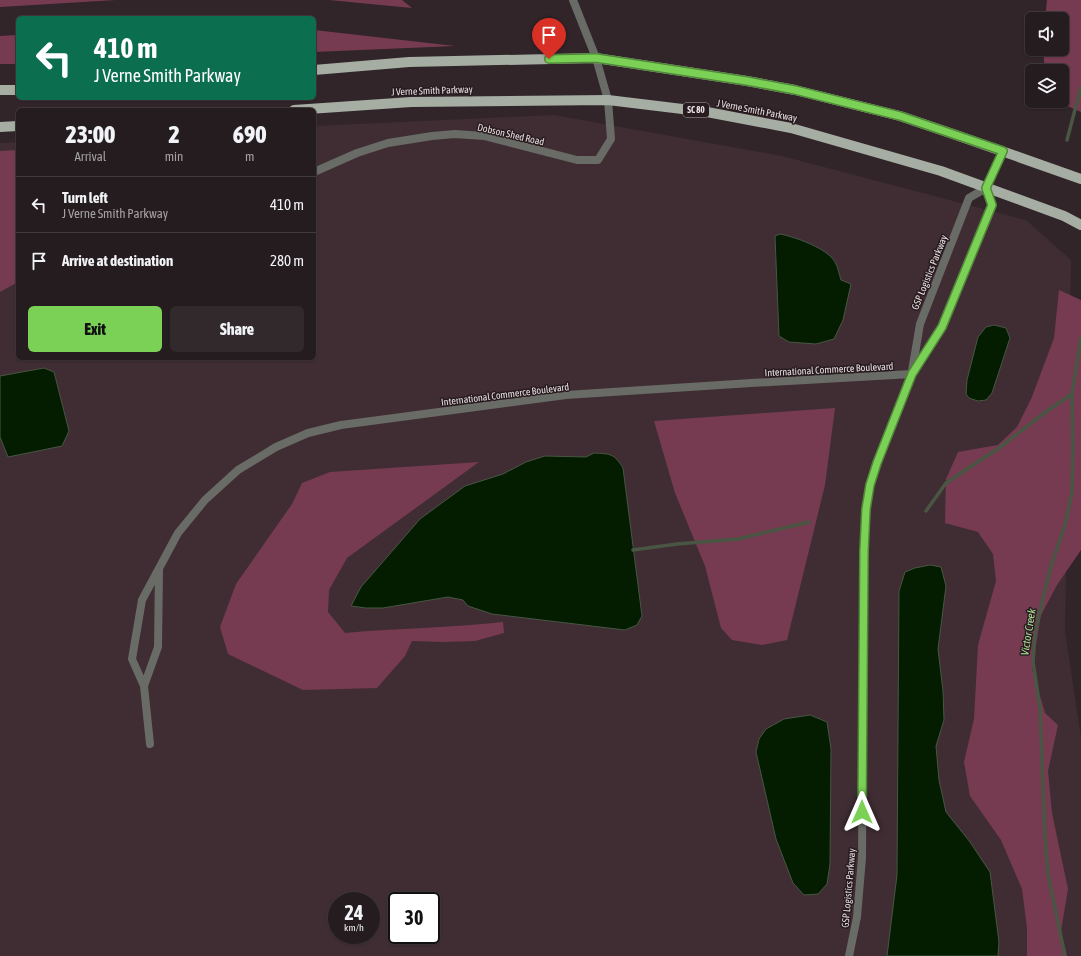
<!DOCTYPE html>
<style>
:root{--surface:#251c1f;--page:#31292c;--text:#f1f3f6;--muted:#a3a1a4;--line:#423a3d;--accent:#7bd156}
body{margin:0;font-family:"Asap Condensed",sans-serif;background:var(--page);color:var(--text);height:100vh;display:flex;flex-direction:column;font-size:15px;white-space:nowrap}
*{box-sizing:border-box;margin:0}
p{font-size:13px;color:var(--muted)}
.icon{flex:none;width:22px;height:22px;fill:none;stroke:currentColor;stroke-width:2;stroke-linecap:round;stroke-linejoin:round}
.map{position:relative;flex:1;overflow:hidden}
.panel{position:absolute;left:16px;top:108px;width:300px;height:252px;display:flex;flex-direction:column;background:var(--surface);border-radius:6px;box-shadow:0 1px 3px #0004,0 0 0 1px var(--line)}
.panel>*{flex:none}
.hud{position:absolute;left:16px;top:16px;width:300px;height:84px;border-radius:6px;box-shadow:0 1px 3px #0004,0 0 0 1px var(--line);background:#0b6e4f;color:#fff;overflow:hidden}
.tools{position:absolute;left:1025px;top:12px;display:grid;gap:8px}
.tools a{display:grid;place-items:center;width:44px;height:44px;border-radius:6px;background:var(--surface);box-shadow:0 1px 3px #0004,0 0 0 1px var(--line);font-size:20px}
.speed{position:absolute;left:328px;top:892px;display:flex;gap:8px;font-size:20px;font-weight:700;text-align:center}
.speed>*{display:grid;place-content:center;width:52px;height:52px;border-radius:50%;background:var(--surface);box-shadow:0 1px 3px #0004,0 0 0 1px var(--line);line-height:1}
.speed small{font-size:10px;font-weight:400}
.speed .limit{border:2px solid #111;border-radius:6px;background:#fff;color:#111}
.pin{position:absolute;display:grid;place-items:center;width:34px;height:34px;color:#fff;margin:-41px -17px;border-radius:50% 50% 50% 0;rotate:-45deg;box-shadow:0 0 4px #0007}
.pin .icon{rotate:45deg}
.me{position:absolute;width:44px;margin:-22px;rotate:0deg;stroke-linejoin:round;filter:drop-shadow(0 0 3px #0008)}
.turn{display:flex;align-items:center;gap:14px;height:84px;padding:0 12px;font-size:18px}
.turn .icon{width:52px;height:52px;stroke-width:2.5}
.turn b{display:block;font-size:28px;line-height:34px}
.eta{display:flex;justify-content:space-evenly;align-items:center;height:68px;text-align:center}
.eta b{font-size:24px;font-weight:800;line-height:28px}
.button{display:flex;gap:8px;margin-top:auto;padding:8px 12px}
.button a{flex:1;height:46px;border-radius:6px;background:var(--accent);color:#111;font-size:16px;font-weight:800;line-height:46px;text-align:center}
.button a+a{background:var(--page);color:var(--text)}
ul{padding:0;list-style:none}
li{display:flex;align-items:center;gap:12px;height:56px;padding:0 12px;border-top:1px solid var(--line)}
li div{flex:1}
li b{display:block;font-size:15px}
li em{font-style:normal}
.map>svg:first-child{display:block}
.built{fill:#3f2d33;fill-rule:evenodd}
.forest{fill:#773b51}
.water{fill:#041c00;stroke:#485643}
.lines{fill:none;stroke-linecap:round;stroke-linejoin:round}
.stream{stroke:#485643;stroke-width:3.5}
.minor{stroke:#686b66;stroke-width:8}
.primary{stroke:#a6aea4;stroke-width:10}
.route-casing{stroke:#508838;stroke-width:10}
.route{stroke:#7bd156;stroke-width:7}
.labels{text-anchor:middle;stroke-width:3;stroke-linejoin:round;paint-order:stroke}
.shield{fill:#271b1f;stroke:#ada4a6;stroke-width:1}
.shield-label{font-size:9px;font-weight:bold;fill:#e6dee0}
.street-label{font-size:10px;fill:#e6dee0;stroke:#271b1f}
.water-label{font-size:11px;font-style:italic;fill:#ace497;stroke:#271b1f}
</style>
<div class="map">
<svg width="1081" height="956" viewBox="0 0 1081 956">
<rect width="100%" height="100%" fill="#312529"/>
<path class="built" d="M554,115L782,156L1026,220L1071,260L1065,631L1081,738V956H0V143L18,142V358H314V126ZM337,901H371V935H337ZM397,901H431V935H397Z"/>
<path class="forest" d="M0,0H116L0,7Z
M329,0H402L412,8Z
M1047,0H1081V112L1056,101H1062V71H1045L1043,49H1062V19H1045Z
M314,30L455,46L314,52Z
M18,35V64H0V36Z
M18,150V282L0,292V151Z
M1059,290L1081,300V550L1057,585L1041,615L1032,669L1045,713L1058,725L1048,771L1052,813L1068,889L1061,931L1067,956H1027V928L1022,889L1001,840L970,796L964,762L974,719L978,645L996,581L993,554L978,532L945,523L946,479L958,452L998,445L1017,427L1032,397L1054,338Z
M835,408L825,485L787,640L762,645L732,640L721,628L705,566L675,493L654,421Z
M479,462L347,558L329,590L328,612L345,633C398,628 450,628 503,622L504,633L475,641L443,642L412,641L405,656L377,688L303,690L228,654L220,627L236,584L292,504L302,483L330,472Z"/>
<path class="water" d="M780,234C795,237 827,248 835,262C838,267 839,274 841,280L851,284L843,320L834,339L816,344L789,342L779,336L775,236Z
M994,325L1006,328L1010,338L992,393L986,400L978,401L969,398L966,394L967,380L978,337L986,327Z
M44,368L54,372L69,431L62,446L8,457L0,437V376Z
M594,453C610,454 614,453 623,468L642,616L637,625L625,630L492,614L468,606L463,600L448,597L383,608H366L351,606L361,587L420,519L465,486L503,474L526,462L545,456L586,457Z
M930,565L941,567L946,586L938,649L943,691L944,720L936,746L939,780L946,812L970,842L990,872L999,942L998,956H887L897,875L899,591L905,572L915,568Z
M810,715L827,722L831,749L830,864L827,884L818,894L804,895L793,883L776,839L756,752L759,739L766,729L784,719Z"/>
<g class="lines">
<path class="stream" d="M1067,140L1081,87
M926,511L946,483L999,448L1047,411L1072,394
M633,550L677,544L738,539L809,522
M1065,956L1048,874L1045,837L1040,708L1033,662L1035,634L1041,606L1051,566L1065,525L1072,493L1073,447L1072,394L1081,337"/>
<path class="minor" d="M314,172L357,153L388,143L432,136L455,134L484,136L577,160H598L611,139L608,100L596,58L573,0
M912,371L920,324L969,198L986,188L1003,151
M144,686L158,647L159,570
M150,744L144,686L132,659L142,600L178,533L205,500L238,470L276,447L308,433L341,425L566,395L751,383L912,374
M849,956L857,917L862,858L864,551L866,509L870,485L877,463L912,374L942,327L992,205L986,188"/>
<path class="primary" d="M314,70L409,62L596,58L747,81L795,90L900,116L956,135L1081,179
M0,90H18
M294,110L411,102L608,100L707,112L791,128L941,171L1064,216L1081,225
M0,127L18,126"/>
</g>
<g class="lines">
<g class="route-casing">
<path id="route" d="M549,59L596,58L747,81L795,90L900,116L1003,151L986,188L992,205L942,327L912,374L877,463L870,485L866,509L864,551L862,812"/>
</g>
<use href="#route" class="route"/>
</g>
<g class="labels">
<rect class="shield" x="683" y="103" width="26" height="14" rx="3"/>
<g class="shield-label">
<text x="696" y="113">SC 80</text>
</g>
<g class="street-label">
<text transform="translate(432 90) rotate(-2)" y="4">J Verne Smith Parkway</text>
<text transform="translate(757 110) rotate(11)" y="4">J Verne Smith Parkway</text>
<text transform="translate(511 134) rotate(13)" y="4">Dobson Shed Road</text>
<text transform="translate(929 272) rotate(-68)" y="4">GSP Logistics Parkway</text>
<text transform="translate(829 369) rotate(-3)" y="4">International Commerce Boulevard</text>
<text transform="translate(505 394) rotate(-7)" y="4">International Commerce Boulevard</text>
<text transform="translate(848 888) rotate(-85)" y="4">GSP Logistics Parkway</text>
</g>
<g class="water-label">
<text transform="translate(1028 632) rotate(-81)" y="4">Victor Creek</text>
</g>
</g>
</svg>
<div class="tools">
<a><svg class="icon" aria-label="sound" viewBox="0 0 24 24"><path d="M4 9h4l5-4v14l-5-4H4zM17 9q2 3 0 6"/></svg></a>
<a><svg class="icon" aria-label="layers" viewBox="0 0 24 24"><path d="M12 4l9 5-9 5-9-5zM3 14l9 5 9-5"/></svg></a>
</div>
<div class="speed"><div>24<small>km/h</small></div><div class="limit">30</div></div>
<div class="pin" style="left:549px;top:59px;background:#d93025"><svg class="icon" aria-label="arrive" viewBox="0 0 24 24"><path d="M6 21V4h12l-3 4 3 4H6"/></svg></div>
<svg class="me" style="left:862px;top:812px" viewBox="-20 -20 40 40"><path d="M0-17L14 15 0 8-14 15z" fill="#7bd156" stroke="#fff" stroke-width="4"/></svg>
<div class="hud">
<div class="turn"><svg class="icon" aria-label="left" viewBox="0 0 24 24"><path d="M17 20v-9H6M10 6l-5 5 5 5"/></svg><div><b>410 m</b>J Verne Smith Parkway</div></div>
</div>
<section class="panel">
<div class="eta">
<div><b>23:00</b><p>Arrival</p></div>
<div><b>2</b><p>min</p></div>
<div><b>690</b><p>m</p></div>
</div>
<ul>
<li><svg class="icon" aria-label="left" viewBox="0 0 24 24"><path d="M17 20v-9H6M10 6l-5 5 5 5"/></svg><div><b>Turn left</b><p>J Verne Smith Parkway</p></div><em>410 m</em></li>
<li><svg class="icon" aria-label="arrive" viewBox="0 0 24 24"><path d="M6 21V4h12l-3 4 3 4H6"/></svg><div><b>Arrive at destination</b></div><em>280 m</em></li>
</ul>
<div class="button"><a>Exit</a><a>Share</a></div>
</section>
</div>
